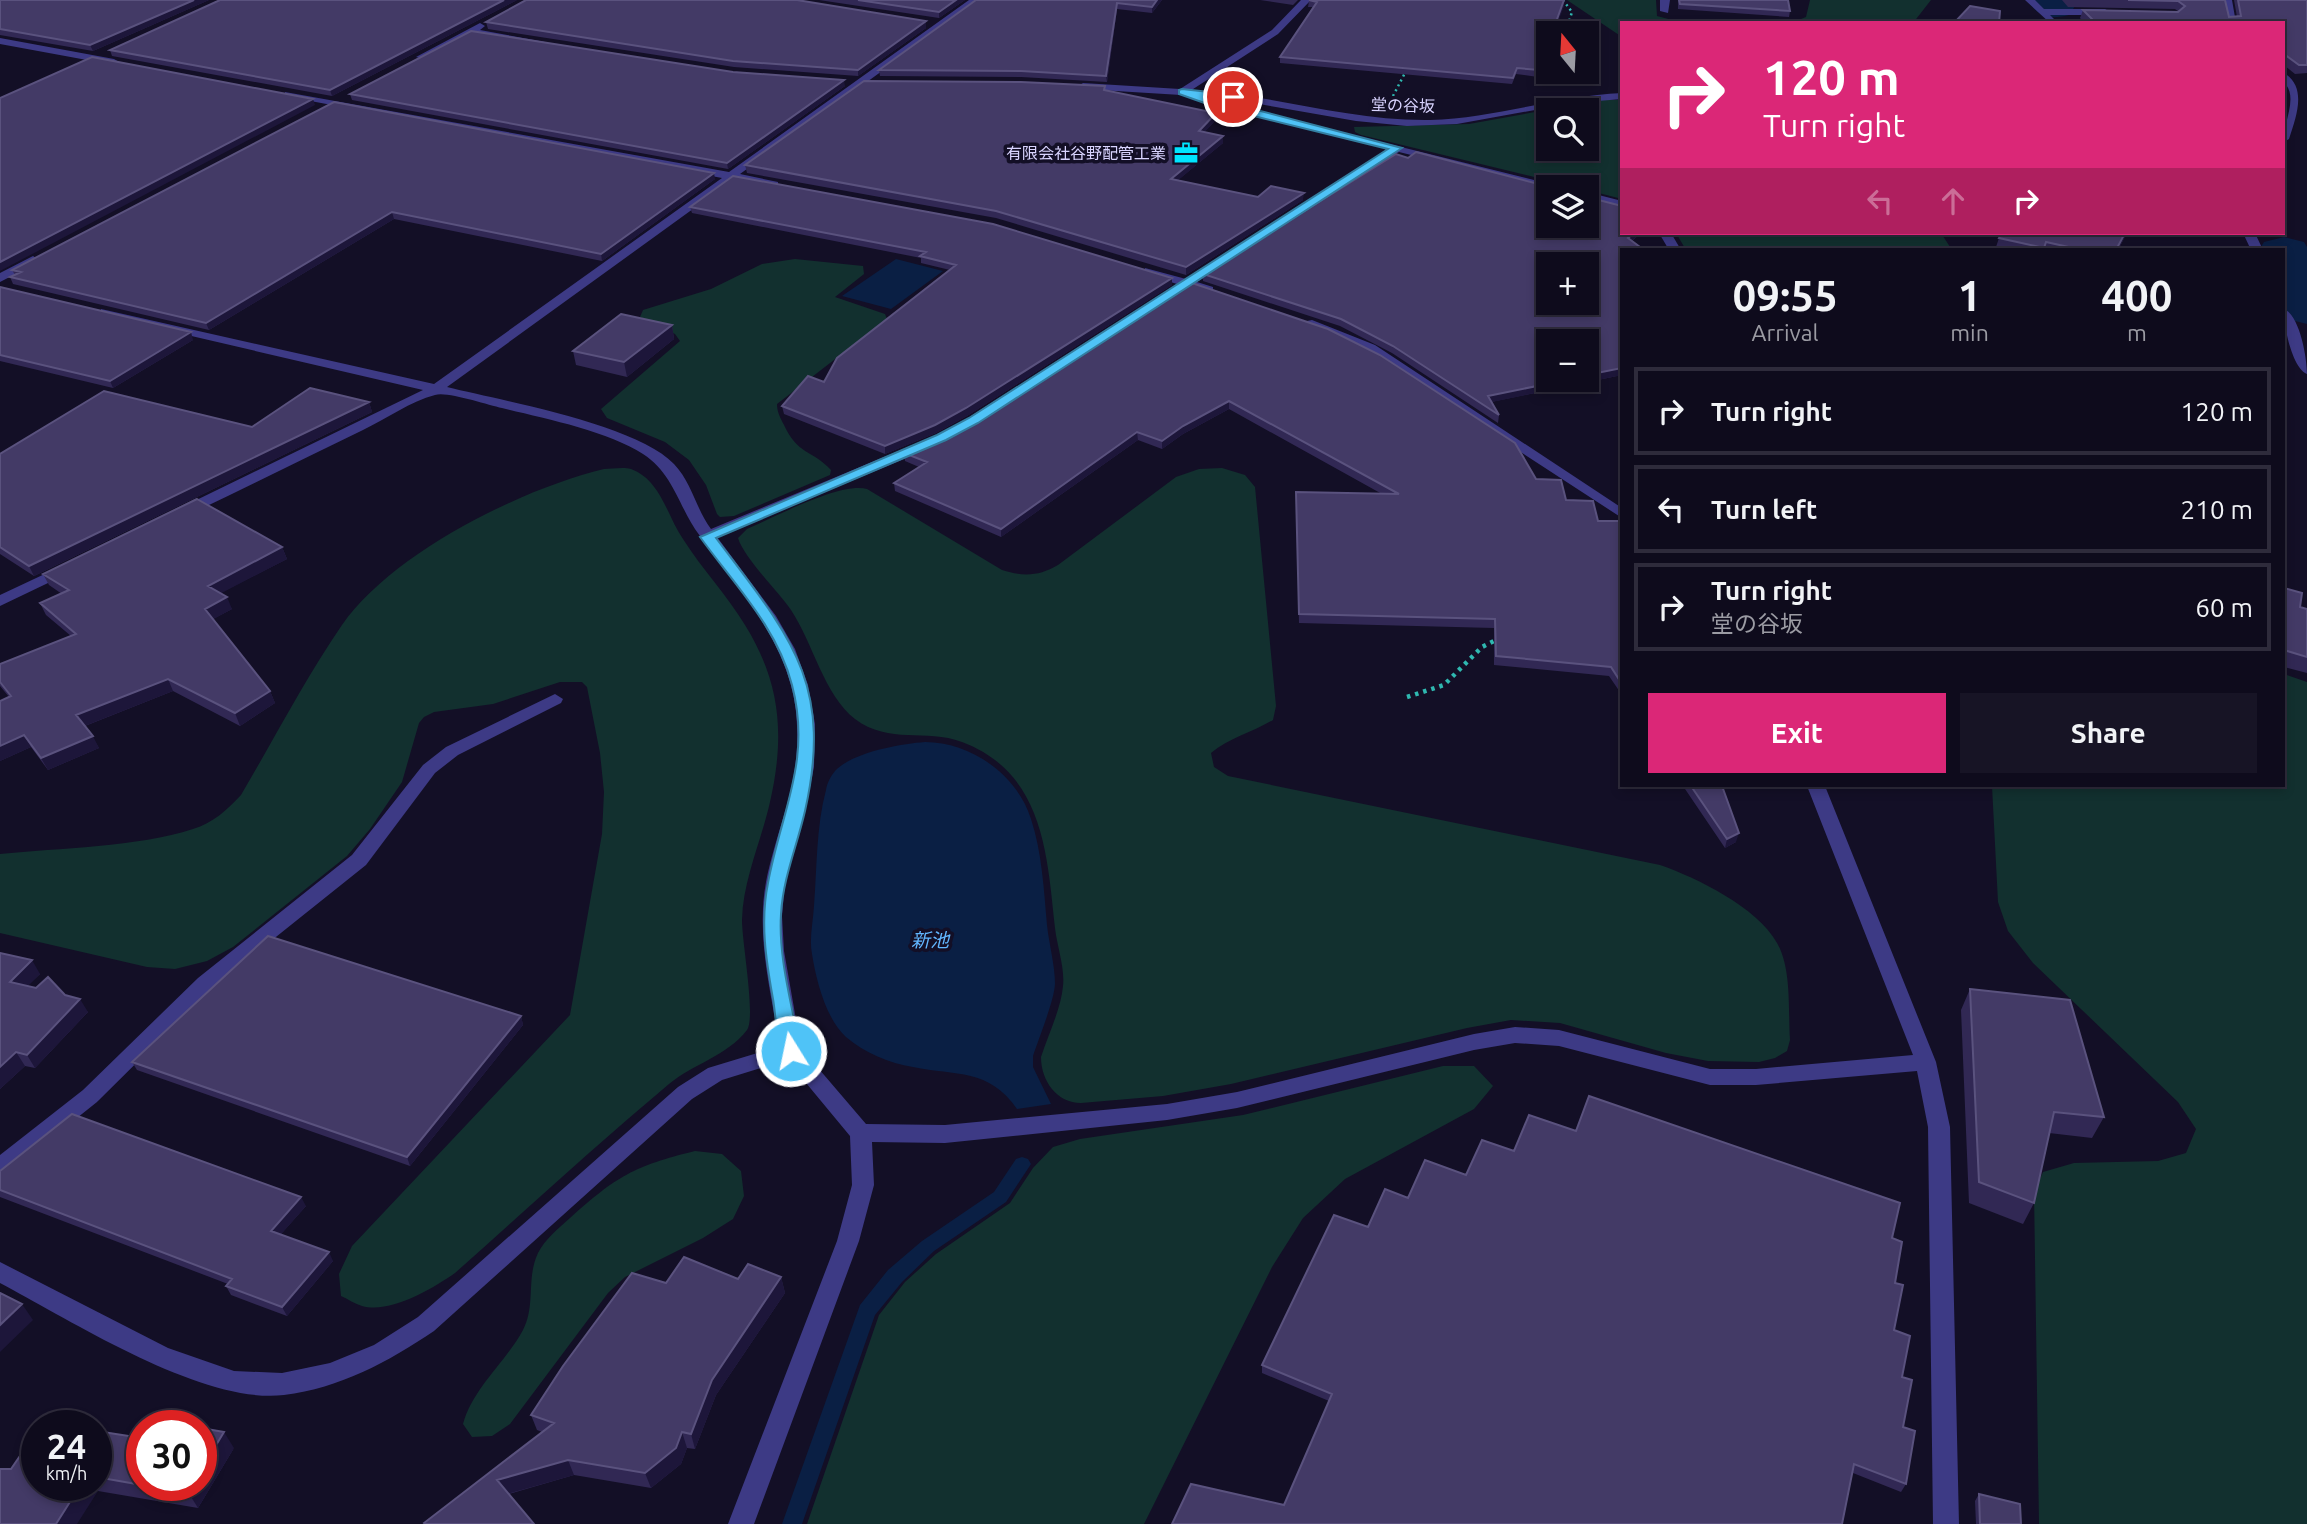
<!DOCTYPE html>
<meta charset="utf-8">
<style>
:root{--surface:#0e0b1c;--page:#171425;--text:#f1f3f6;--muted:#9b9ba3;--line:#2e2b3b;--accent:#db2777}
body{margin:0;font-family:Ubuntu,"Noto Sans JP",sans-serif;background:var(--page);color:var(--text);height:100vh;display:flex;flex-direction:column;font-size:26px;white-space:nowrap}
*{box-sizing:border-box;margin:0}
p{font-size:23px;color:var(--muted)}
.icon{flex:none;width:38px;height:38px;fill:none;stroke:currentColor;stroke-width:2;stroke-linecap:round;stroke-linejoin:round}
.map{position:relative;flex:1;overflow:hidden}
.sheet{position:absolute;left:1620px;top:248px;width:665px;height:539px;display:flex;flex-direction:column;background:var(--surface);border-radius:0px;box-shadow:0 4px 10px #0003,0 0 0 2px var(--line)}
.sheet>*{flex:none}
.top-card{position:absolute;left:1620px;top:21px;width:665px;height:214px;border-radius:0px;box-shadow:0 4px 10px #0003,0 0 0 2px var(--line);background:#db2777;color:#fff;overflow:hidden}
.needle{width:46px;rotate:342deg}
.buttons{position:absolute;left:1536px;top:21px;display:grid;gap:14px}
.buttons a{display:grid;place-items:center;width:63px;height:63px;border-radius:0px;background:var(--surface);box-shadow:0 4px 10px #0003,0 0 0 2px var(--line);font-size:35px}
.speed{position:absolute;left:21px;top:1410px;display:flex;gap:14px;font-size:35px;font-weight:700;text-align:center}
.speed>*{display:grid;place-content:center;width:91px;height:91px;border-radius:50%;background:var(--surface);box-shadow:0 4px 10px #0003,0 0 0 2px var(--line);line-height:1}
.speed small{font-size:18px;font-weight:400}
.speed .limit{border:10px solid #d22;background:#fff;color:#111}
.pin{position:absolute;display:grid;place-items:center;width:60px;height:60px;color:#fff;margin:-30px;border:4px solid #fff;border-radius:50%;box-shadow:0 2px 7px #0007}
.me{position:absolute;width:77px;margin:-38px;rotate:350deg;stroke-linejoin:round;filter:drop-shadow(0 0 5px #0008)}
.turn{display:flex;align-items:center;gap:24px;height:147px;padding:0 28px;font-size:32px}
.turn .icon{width:91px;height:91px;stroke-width:2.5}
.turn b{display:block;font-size:49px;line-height:60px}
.lanes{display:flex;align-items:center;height:66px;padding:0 28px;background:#0003;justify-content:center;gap:35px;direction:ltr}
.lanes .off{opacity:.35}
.eta{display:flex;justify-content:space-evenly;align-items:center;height:119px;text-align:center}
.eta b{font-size:42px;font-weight:700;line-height:49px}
.cta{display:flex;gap:14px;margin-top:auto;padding:14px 28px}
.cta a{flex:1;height:80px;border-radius:0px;background:var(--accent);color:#fff;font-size:28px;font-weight:700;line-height:80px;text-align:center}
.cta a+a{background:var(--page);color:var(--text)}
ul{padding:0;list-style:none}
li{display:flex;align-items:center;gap:21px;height:88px;margin:0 14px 10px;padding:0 14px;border:4px solid var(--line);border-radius:0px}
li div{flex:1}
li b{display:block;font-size:26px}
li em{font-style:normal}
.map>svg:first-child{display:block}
.green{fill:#12302f;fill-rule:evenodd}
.water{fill:#0a1f44}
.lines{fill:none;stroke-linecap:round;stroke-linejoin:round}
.stream{fill:#0a1f44;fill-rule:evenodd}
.river{fill:#0a1f44;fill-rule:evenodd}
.path-far1{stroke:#2fb8b0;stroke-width:2.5;stroke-dasharray:2 3.5;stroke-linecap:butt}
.path{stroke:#2fb8b0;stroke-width:4.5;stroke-dasharray:3.5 5;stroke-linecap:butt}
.minor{fill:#3d3a85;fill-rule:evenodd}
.wall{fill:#312854}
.shaded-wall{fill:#1d163a}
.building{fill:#433a66;stroke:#5a527e;stroke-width:2;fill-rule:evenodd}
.route{fill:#4fc3f7;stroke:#337fa1;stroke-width:2}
.labels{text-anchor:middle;stroke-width:7;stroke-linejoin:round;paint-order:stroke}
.far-street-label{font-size:16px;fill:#d9d4ff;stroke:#130f26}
.far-poi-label{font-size:16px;fill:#d9d4ff;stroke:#130f26;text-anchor:end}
.water-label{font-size:19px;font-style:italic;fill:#62b6ff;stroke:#130f26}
</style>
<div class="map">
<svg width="2307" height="1524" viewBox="0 0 2307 1524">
<rect width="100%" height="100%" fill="#130f26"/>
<path class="green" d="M1567,0H1656L1657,16L1672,20L1796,21L1806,17L1810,0H1931L1913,23H1622V37Z
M1601,100H1622V199L1587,190V187H1576L1361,135L1355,132L1354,127L1469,124ZM1549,110H1587V149H1549Z
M1676,233H1941L1952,250H1686Z
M795,259L863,266L864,274L835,297L885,314L887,319L777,404C777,412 780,417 784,425C798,455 811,449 831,470L830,475L734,516L720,517L717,514L706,485L689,460L665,442L607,418L601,409L680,341L675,334L640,317L643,310L711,289L762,264Z
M1222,468L1245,475L1255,487L1276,706L1273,720C1253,732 1229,738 1211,753L1214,767L1228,776L1660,865C1697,878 1757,907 1777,943C1792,969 1788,1011 1790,1040L1787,1051L1775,1058L1759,1062L1708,1061L1666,1053L1560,1023L1511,1020L1467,1028L1231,1084L1163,1096L1081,1103C1057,1103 1041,1081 1041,1057C1048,1035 1061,1009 1063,986C1065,968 1057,946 1055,928C1047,854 1044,773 962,742C925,728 890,745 855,719C824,695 813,643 791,610C778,591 744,558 738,538L747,529C775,517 840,482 867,489L1002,570C1024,577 1039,576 1058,565L1176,477L1199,469Z
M604,469C612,469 623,467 631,469C661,480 667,516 683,539C702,569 727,595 745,625C781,683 785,736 770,802C761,842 743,880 742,920C742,943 756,1017 747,1030C727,1056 693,1064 669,1084C596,1145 526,1210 455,1273C432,1289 390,1314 362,1306C355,1304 348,1299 341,1296L339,1274L352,1246L570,1015L602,834L604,792L600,753L587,687L582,682H560L493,704L434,712L424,717L419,723L402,782L370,829L347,856L233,947L207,961L175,969L147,967L0,933V854C59,848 138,847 193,829C213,823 227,810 241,795C274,739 305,679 342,625C392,553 521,489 604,469Z
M2284,674L2307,682V1524H2039L2034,1192L2043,1172L2074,1163L2158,1161L2186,1153L2196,1129L2178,1102L2033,963L2008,931L1998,902L1992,786H2284Z
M1443,1066H1474L1493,1086L1474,1109L1345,1179L1303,1218L1272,1267L1144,1524H807L879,1315L905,1282L936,1254L1010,1203L1033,1168L1053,1147L1080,1139L1243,1115Z
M695,1151L722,1154L741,1171L744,1196L733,1219L703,1238L625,1277L608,1293L510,1424L492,1436L472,1437L463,1424C473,1388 505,1363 523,1330C536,1305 526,1278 538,1253C545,1239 559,1228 570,1218C617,1176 634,1166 695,1151Z"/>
<path class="water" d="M896,259L943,271L891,309L842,296Z
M925,742C970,742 1017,774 1031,819C1042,852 1044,891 1047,925C1049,944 1055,965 1055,984C1054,1001 1039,1038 1033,1056V1067L1051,1104L1017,1109C989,1068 956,1076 913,1067C889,1063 865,1053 846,1037C826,1019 816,980 812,954C809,939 813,922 814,906C817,869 816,827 826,790C827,783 831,776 835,771C853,752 900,744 925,742Z"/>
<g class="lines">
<path class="stream" d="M1022,1157L1028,1159L1031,1164L1006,1202L934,1251L902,1282L875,1315L802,1524H782L860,1305L888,1270L922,1241L994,1192L1016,1159Z"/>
<path class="river" d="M2027,0H2071L2075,6L2069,15C2049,20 2039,17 2027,0Z
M2284,237L2304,242L2307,247V324L2287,319L2284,315V250H2259L2264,242Z"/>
<path class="path-far1" d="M1563,0L1572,12L1567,28
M1393,96L1407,69"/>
<path class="path" d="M1407,697L1444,685L1482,647L1498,639"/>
<path class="minor" d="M969,0H980L740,174L778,182V186L733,180L447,387C503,401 636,424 674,464C692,483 696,509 711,529L937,435L968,418L1177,284L1145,274V268L1186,279L1388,149L1213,106L1181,95L1083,89L1078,86L1083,83L1180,89L1272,30L1301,0H1311L1278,34L1190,91L1220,102L1562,187L1549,189L1399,152L1197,282L1213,287V293L1189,288L978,424L947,441L717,537L776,616L795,649L808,685L815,724L814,767L805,812L785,881L782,916L784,951L801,1048L866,1124L945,1125L1167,1104L1237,1092L1474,1034L1515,1027L1559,1030L1710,1069H1756L1913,1055L1807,786H1825L1936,1062L1950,1127L1959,1524H1933L1928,1127L1917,1071L1756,1085H1710L1559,1046L1515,1043L1474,1050L1237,1108L1167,1120L945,1143L872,1142L874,1185L859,1241L754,1524H728L837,1241L852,1185L850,1136L787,1060L722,1080L692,1099L434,1331C388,1362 340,1388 284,1395C203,1405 72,1321 0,1283V1262L168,1348L234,1371L282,1373L330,1363L374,1345L418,1317L678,1087L708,1068L780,1046C771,993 756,936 766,882C777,827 800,785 797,726C795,649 742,594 700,536C679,509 675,475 643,454C608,431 543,418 502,408C487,405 447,391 435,395C411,401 386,419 363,430C305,458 247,487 188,515H178L176,512L178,509L423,390L101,315V309L434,384L722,178L289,97L285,96V92L729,172Z
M1660,0H1670L1668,13L1660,11Z
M2025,0H2035L2044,9H2105L2110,12L2105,15H2050L2055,20L2050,23Z
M2222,0H2232L2236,23H2226Z
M480,23L485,26L480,30L545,42L540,45L472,34L424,59L416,57Z
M0,38L114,59L119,62L114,65L0,44Z
M2284,73C2307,87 2297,115 2289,139L2284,142C2283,120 2299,98 2284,82Z
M1228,93C1295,102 1362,121 1430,120C1495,118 1557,96 1622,93V99L1574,103L1457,124L1407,126L1356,121L1224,98V94Z
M1587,192L1622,201V207L1587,199Z
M1659,233H1671L1681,250H1669Z
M2243,233H2255L2263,250H2251Z
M33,256L39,260L37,263L0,282V273Z
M2284,309C2300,316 2307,358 2307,374C2292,368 2283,324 2284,309Z
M1312,320L1375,345L1622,508V518L1365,351L1307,327V321Z
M66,564L74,569L71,572L0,606V595Z
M555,694L563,699L561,703L458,755L435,773L366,865L212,988L97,1102L8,1173L0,1176V1155L83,1090L198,978L352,855L423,765L446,747Z"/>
</g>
<path class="wall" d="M0,0H209L93,51L0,35Z
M517,0L332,96L112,56L110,50Z
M819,0H965L939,18Z
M976,0H1162L1152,13L1117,9L1107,82L1021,77L880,76L879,70Z
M1260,0H1298L1293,5Z
M1678,0H1788L1790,11L1789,17L1678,9Z
M2062,0H2225L2229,17H2237L2234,0H2307V73L2295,74L2284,65V23H2084L2080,18L2083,10L2179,12L2175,9L2068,7Z
M1309,1L1564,6L1549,33V46L1538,77L1516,74L1512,84L1280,63V57L1313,7H1308Z
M486,22L926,28L858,76L734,67L488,29Z
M733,72L845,86L728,169L352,100L350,94Z
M1105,86V90L1216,113V120L1204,132L1223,143L1178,180L1258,197L1303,200L1186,275L996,218L747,173L745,165Z
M334,102L715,179L602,261L394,219L209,330L13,284L10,277L15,275L12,270Z
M690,207L1172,285L967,416L936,433L885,454L784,414L782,406L824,382L950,270L921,263V258L692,213Z
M1641,233L1622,250V375L1491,402L1499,415L1498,423L1392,353L1340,326L1203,281V274Z
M2127,233L2118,250H1995L1999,238Z
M1189,282L1536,479L1566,500L1622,536V695L1609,676L1494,665V628L1299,623L1296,492L1382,494L1229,409L1183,434L1162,449L1138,440L1001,537L895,491L894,483L919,467L905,461L904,453L948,435L979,418Z
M0,287L193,340L113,388L0,361Z
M672,325L674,339L627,377L576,365L573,351Z
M369,402L372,412L34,576L0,554V454L252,427Z
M282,547L287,559L220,593L232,609L213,619L270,691L275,703L240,726L173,691L85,726L99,748L48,770L31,747L0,761V701L9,697L0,686V664L71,636L46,615L40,603L62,594L49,585L43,574Z
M2284,588L2300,607L2307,609V673L2284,667Z
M1683,786H1722L1736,842L1725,848Z
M0,953L40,974L27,986L65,995L88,1012L35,1068L25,1066L0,1089Z
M1970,989L2104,1117L2092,1138L2049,1133L2034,1203L2023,1224L1969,1203L1961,1010Z
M521,1016L523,1025L410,1166L137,1070L132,1062Z
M1514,1151L1892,1238L1895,1283L1894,1330L1902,1377L1906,1484L1901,1492L1853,1473L1284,1505L1329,1401L1262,1373V1365L1368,1227L1408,1198L1466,1175Z
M0,1171L306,1206L281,1234L333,1261L287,1316L231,1295L226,1286L228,1284L0,1197Z
M781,1277L785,1293L716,1395L695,1449L687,1448L681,1464L651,1488L574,1475L509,1494L425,1524L542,1432L537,1430L531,1415L666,1283L738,1279Z
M142,1427V1486H201L234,1448L198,1508L98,1491L37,1486H96V1431L135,1437Z
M1979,1494L2021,1524H1976L1975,1501Z"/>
<path class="shaded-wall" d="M194,0H209L93,51L90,45Z
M504,0H517L332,96L330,90Z
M956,0H965L939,18V12Z
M1157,0H1162L1152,13V7Z
M1564,0V6L1554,33H1552Z
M1117,3V9L1107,82L1106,76Z
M926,21V28L858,76V70Z
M1549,43V46L1538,77L1539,70Z
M844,80L845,86L728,169L727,163Z
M313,99L315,105L0,271V262Z
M1216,113V120L1199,138V131Z
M1223,136V143L1171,186V179Z
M714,173L715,179L602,261L601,254Z
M1304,193L1303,200L1186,275V267Z
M392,212L394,219L209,330L206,323Z
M1634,233H1641L1627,245L1628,238Z
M2125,233H2127L2118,250H2116Z
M1172,278V285L967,416L936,433L885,454V446Z
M672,325L674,339L627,377L624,362Z
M191,332L193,340L113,388L110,381Z
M1622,368V375L1487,403L1488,396L1566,380H1587V375Z
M1229,401V409L1183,434L1162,449V441L1183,426Z
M369,402L372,412L34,576L29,566Z
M1137,432L1138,440L1001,537V529Z
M282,547L287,559L212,598L208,586Z
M227,597L232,609L210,621L205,609Z
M168,679L173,691L82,727L76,715Z
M270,691L275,703L240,726L235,713Z
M24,735L31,747L0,761V746Z
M93,736L99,748L48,770L41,758Z
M1739,833L1736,842L1725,848L1727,839Z
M32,960L40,974L18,996L10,982Z
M80,999L88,1012L35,1068L27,1055Z
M521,1016L523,1025L410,1166L407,1157Z
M16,1052L25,1066L0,1089V1067Z
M301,1197L306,1206L276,1240L271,1231Z
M329,1252L333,1261L287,1316L282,1307Z
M781,1277L785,1293L716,1395L695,1449L691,1434L712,1380Z
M22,1304L33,1320L0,1352V1325Z
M224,1432L234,1448L198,1508L188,1492L192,1486H201V1470Z
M682,1432L687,1448L681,1464L651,1488L645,1473Z
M568,1460L574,1475L504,1495L497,1480Z
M80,1486H95L98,1491L77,1524H56Z"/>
<path class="building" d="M0,0H194L90,45L0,29Z
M220,0H504L330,90L110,50Z
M526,0H797L926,21L858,70L733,61L486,22Z
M858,0H956L939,12Z
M976,0H1157L1152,7L1117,3L1106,76L1021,71L879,70Z
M1309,0H1564L1552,33H1549V43L1539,70L1517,68L1513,78L1280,57L1317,2Z
M1679,0H1788L1790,11L1680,4Z
M2128,0H2225L2229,17L2241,16L2238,0H2307V65H2299L2284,54V23H2096L2083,10L2178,12L2185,6L2178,1Z
M1970,6L2000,11L1999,23H1954Z
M471,31L733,72L844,80L727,163L350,94Z
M92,57L313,99L0,262V98Z
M864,81L1021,82L1105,86L1104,90L1216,113L1199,131L1223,136L1171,179L1258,197L1271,186L1304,193L1186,267L996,211L745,165Z
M334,102L714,173L601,254L392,212L206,323L10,277L21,272L12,270Z
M1416,152L1550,187H1549V226H1587V197L1622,206V233H1634L1628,238L1644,250H1622V368L1587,375V341H1549V380H1566L1488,396L1499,415L1393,346L1341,319L1203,274L1396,154L1408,158ZM1549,264H1587V303H1549Z
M733,176L993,224L1172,278L966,408L935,425L885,446L782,406L808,376L824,382L837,358L956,265L920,256L926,252L690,207Z
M2002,233H2125L2116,250H2082L2046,242L2044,248L1999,238Z
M1189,282L1328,329L1380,355L1515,443L1536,479L1561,480L1566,500L1593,501L1598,521H1619L1622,536V684L1611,667L1496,656L1495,619L1299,614L1296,492L1399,494L1229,401L1183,426L1162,441L1137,432L1001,529L894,483L927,462L904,453L948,435L979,418Z
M0,287L191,332L110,381L0,355Z
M621,314L672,325L624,362L573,351Z
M310,388L369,402L29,566L0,547V454L104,391L252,427Z
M197,499L282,547L208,586L227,597L205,609L270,691L235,713L168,679L76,715L93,736L41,758L24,735L0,746V701L11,696L0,682V664L76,634L40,603L69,590L43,574Z
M2284,588L2302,593L2300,607L2307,609V657L2284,650Z
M1691,786H1722L1739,833L1727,839Z
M268,936L521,1016L407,1157L132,1062Z
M0,953L32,960L10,982L36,988L48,977L65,995L80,999L27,1055L16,1052L0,1067Z
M1970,989L2070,1000L2104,1117L2054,1112L2034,1203L1979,1182Z
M1589,1096L1900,1203L1892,1238L1902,1242L1895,1283L1903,1285L1894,1330L1910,1336L1902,1377L1912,1380L1903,1427L1915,1431L1906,1484L1854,1464L1842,1524H1172L1191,1484L1284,1505L1332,1394L1262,1365L1334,1215L1368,1227L1385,1189L1408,1198L1425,1160L1466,1175L1482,1140L1514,1151L1529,1115L1576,1131Z
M72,1114L301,1197L271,1231L329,1252L282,1307L226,1286L232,1279L0,1190V1171Z
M684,1257L738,1279L748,1264L781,1277L712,1380L691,1434L682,1432L676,1448L645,1473L568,1460L497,1480L534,1524H425L424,1523L554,1423L531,1415L563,1366L632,1273L666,1283Z
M0,1293L22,1304L0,1325Z
M147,1419L188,1426H143Z
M43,1422L67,1426H40Z
M142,1427V1485L96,1477V1431L135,1437Z
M201,1428L224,1432L201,1470Z
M37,1431V1486H80L56,1524H0V1469H11Z
M148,1486H192L188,1492Z
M1979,1494L2020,1504L2021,1524H1980Z"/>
<path class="route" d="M1182,89L1236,95V99L1233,100L1207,97L1402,148L978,423L946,440L716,538C789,635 834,682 805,811C797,846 783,878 781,914C778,959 793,1007 800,1051L798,1056L791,1058L784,1056C776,1040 776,1016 773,999C766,960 760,922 768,883C781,812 812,760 792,685C777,627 734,584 700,537L937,435L969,418L1388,149L1213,106L1179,94V90Z"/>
<defs>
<g id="office-bare" transform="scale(1.89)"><path d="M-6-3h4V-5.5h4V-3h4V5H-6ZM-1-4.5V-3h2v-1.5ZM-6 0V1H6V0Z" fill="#00e5ff" stroke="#130f26" stroke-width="2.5" paint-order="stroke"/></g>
</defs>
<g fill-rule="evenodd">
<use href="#office-bare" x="1186" y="153"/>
</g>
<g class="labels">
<g class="far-street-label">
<text transform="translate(1403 105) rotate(2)" y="6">堂の谷坂</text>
</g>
<g class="far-poi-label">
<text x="1166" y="159">有限会社谷野配管工業</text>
</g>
<g class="water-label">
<text x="930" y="947">新池</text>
</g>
</g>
</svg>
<div class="buttons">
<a><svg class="needle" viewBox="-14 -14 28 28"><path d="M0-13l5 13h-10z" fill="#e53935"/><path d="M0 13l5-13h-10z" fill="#9b9ba3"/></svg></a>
<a><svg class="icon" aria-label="search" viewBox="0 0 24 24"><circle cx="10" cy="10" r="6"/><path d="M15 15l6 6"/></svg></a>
<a><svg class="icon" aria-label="layers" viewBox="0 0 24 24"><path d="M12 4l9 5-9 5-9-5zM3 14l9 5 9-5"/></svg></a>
<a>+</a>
<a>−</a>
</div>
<div class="speed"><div>24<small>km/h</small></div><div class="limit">30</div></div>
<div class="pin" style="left:1233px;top:97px;background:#d93025"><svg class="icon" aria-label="arrive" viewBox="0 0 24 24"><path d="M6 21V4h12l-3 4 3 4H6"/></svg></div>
<svg class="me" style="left:791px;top:1051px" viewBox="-20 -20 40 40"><circle r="17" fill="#4fc3f7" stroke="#fff" stroke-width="3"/><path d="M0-11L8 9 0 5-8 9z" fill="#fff"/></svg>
<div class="top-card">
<div class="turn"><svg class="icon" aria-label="right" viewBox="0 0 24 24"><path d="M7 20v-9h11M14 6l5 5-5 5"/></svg><div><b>120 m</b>Turn right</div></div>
<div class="lanes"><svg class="icon off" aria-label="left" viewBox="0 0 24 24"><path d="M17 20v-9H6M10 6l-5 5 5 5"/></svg><svg class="icon off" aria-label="ahead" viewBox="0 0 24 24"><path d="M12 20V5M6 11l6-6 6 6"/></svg><svg class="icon" aria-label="right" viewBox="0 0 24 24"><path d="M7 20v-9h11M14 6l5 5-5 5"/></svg></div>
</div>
<section class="sheet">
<div class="eta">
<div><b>09:55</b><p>Arrival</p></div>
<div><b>1</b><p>min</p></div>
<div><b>400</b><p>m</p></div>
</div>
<ul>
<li><svg class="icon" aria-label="right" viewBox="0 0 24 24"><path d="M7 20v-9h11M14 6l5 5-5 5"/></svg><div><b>Turn right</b></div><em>120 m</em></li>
<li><svg class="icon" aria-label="left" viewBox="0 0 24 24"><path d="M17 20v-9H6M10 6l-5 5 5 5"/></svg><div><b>Turn left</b></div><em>210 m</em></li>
<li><svg class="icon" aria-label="right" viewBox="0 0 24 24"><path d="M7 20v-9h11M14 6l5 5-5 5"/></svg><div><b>Turn right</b><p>堂の谷坂</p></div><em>60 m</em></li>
</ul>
<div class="cta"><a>Exit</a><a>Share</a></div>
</section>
</div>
